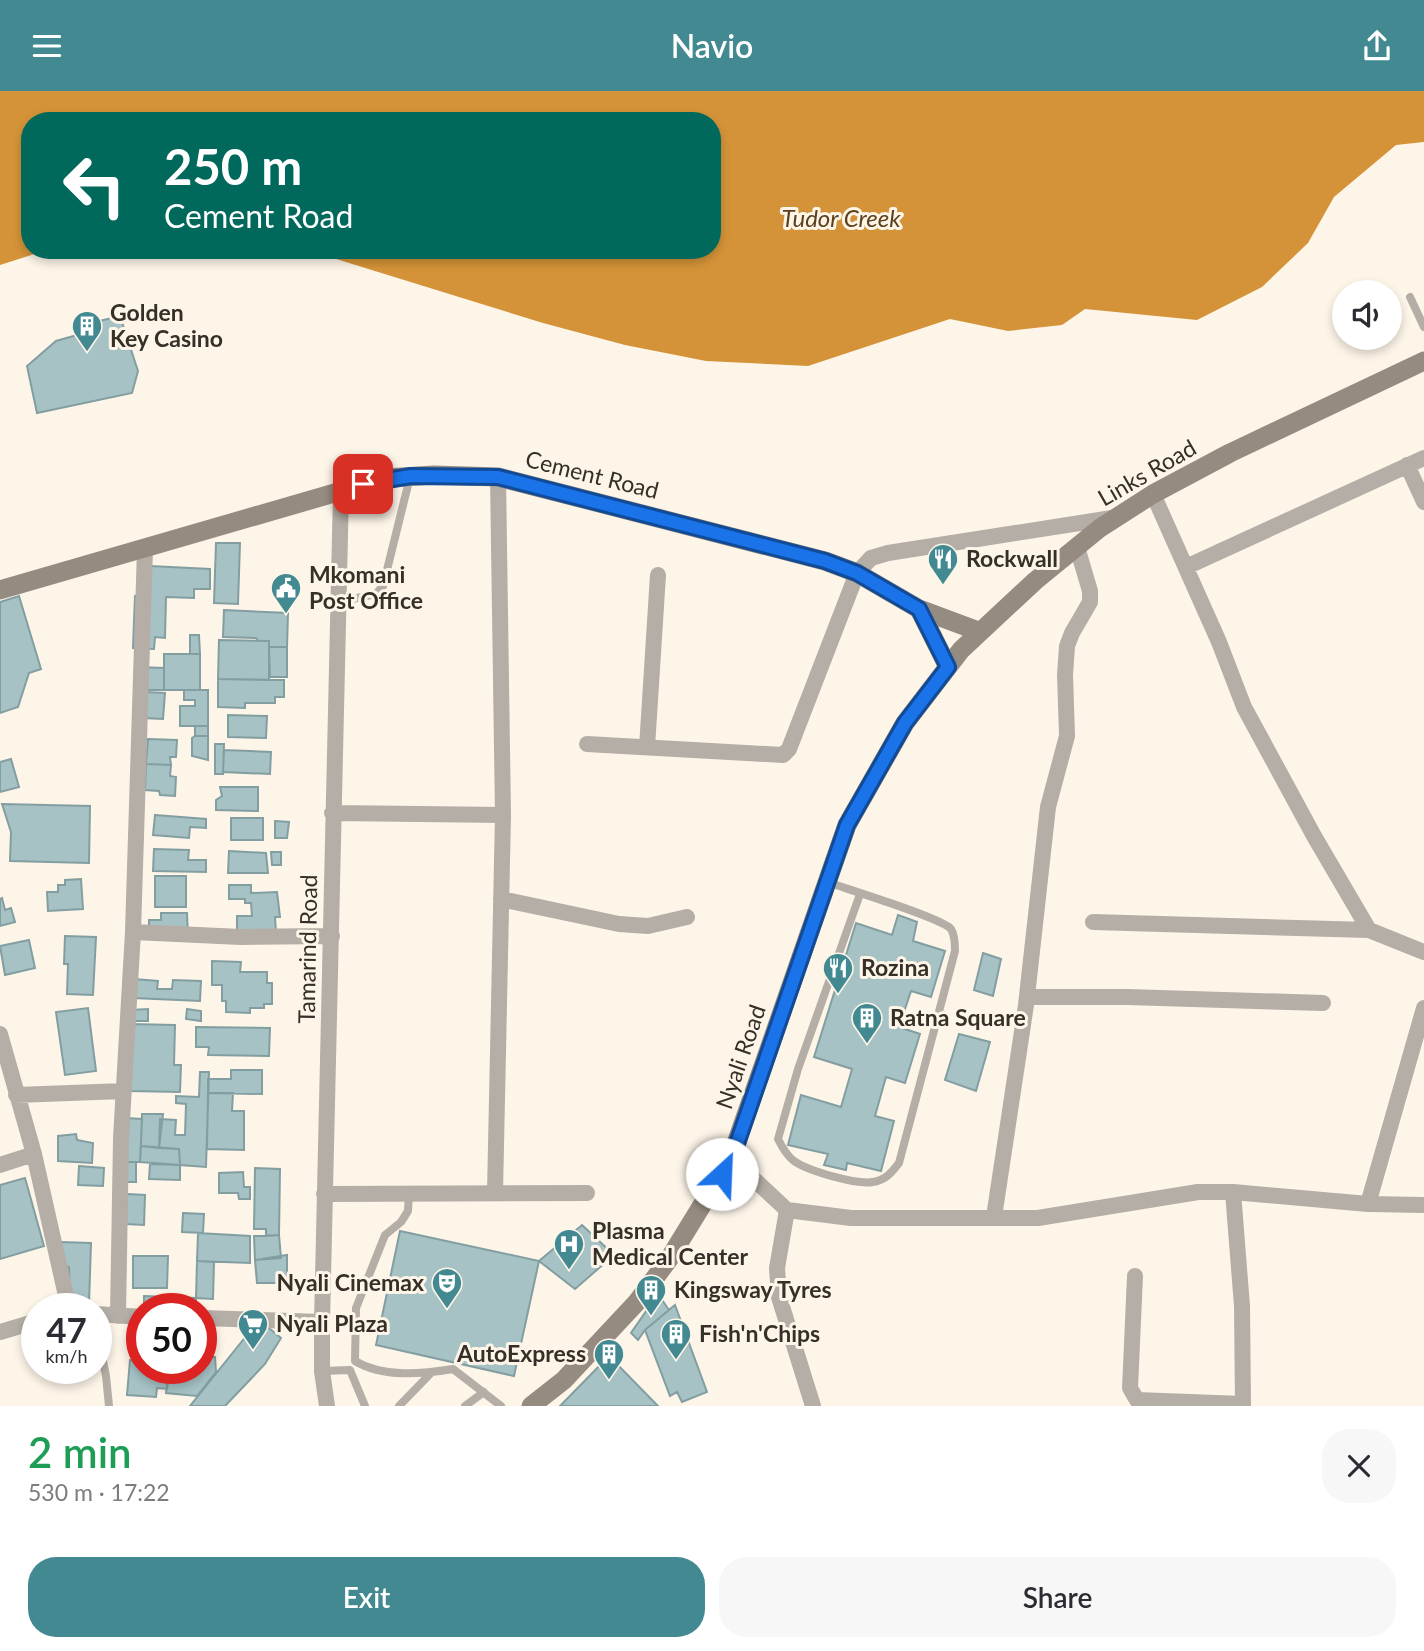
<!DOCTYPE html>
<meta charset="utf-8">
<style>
:root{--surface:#fff;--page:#f7f7f7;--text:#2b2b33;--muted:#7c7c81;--accent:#428991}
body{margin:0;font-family:Lato,sans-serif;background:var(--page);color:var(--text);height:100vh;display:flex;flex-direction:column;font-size:26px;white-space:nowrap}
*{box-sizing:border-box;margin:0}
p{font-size:23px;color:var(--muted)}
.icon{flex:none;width:38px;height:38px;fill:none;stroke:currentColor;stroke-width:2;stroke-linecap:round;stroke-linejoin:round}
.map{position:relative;height:1315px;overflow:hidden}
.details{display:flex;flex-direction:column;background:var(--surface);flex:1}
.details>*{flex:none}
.top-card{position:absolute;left:21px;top:21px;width:700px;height:147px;border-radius:28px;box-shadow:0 4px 10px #0003;background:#00695c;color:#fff;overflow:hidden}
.controls{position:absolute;left:1332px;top:189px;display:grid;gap:14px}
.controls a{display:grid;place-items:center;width:70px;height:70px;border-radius:50%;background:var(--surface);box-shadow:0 4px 10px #0003;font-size:35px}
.speed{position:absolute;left:21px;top:1202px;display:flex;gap:14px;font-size:35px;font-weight:700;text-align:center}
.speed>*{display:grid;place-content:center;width:91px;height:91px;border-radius:50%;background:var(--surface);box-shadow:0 4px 10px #0003;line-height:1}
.speed small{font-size:18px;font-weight:400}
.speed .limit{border:10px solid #d22;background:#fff;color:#111}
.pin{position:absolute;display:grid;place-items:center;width:60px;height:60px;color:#fff;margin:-30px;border-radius:14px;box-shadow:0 4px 10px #0006}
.me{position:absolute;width:77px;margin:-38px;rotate:25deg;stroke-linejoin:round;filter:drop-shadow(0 0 5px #0008)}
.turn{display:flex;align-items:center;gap:24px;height:147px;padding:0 28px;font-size:32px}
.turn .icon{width:91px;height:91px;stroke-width:2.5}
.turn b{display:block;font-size:49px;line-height:60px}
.round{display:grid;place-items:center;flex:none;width:74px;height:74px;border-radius:28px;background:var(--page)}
.headline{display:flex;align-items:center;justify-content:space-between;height:119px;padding:0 28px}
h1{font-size:42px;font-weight:600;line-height:52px;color:#1e9e55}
.button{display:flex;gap:14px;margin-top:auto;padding:14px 28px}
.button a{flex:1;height:80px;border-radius:28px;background:var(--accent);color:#fff;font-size:28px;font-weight:600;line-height:80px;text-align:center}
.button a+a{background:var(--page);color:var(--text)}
header{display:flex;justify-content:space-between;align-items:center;height:91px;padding:0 28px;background:var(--accent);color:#fff;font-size:32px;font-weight:600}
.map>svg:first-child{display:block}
.water{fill:#d49338}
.building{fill:#a6c2c5;stroke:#839ea1;stroke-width:2}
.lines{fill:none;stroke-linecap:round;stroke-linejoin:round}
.service{stroke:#b5aea6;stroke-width:8}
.minor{stroke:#b5aea6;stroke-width:16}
.secondary{stroke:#958b80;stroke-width:19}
.route-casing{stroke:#114b97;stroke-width:18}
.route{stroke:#1a73e8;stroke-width:12}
.labels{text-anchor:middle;stroke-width:6;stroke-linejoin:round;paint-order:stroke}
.poi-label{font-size:23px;font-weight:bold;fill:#352f28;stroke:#fef5e9;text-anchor:start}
.street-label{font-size:23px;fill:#352f28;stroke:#fef5e9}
.water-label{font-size:24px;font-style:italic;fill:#5c411c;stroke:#fef5e9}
</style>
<header><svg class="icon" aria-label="menu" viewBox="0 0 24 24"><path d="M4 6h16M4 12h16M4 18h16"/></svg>Navio<svg class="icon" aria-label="share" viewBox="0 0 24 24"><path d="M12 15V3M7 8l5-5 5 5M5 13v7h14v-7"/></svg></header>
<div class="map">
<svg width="1424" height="1315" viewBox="0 0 1424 1315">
<rect width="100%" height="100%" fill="#fef5e9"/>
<path class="water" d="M0,0H1424V51L1396,54L1334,106L1308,152L1262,196L1197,229L1085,218L1062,234L1008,240L950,228L808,275L706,270L625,254L543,232L307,159H712V30H30V159H47L0,174Z"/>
<path class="building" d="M120,225L138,280L132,302L37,322L27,275L56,250L95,239L99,230Z
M216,452H240L238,513L214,512Z
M150,475L210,478V498H194V507L166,506L165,547L155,546L154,558L133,557L135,505L142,506Z
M19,505L41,578L29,582L18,616L0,622V511Z
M224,519L288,522L287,556H269V550H258L256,547L223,546Z
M190,544H199L200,563H190Z
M219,549L269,550V589L218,588Z
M269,556H287V586H270Z
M164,563H200V599H164Z
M136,576L164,577V599H136Z
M218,588L284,589V606H275V612H245V617L218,616Z
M184,599H208V635H180V615H195V609H184Z
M145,601L165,602L163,628L143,627Z
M228,624L267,625L266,647L228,646Z
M195,635H208V645H195Z
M195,645H208V669L192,665V647Z
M148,648L177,649L176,666H170L171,674L146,673Z
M215,653H224L223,683H215Z
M224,659L271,661L270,683L223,681Z
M11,668L19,696L0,701V671Z
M146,673L171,674L170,685L176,686L175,705L160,704L159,700L145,699Z
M220,696H258V720L216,719V709L222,705Z
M2,713L90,715L89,772L10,770L11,741Z
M155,724L206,728V737L190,736L189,747L153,744Z
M231,727H263V749H231Z
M275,730L289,731L287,747H275Z
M154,758L189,759L188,769H206V781L153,780Z
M229,760L266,762L268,782H228Z
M271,761H281V774H272Z
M155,785H186V816H155Z
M81,788L83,818L48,820L47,801H58V794H65V789Z
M229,794H251V802L277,801L280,826H275L276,842L237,843V825H252L251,812H245V808H229Z
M2,807L5,819L11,817L15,831L0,835V808Z
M161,822H187L188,845H149V829H161Z
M898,824L917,831L913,850L945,860L931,906L911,900L899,936L920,943L905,992L886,986L875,1025L894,1030L881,1080L847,1072L846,1079L824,1074L828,1063L788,1054L801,1004L841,1016L852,978L814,966L856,832L892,844Z
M65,845L96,846L93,904L67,903L68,873H64Z
M29,849L35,877L5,884L0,855Z
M983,862L1001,868L993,905L974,899Z
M212,870L241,871L240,881H267V892H272V913H264V917H250V922L226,921V910H222V894H212Z
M134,888L158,890L157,898H172L173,889L201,890L200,910L133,907Z
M88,917L96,980L65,984L56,921Z
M148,918V930H131V919Z
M187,918L201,920V930L186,928Z
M131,933L175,934L174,974H181L180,1001L130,1000Z
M196,936L270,937L269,965L208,964L209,956H196Z
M959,943L990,951L976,1000L945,989Z
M231,979H262V1003L208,1002V988H231Z
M200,981H209L206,1076L180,1074L179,1058L159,1057L160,1028L176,1029L175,1044H185L186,1013L176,1012V1005L199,1006Z
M208,1002H233L232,1020H244V1059L207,1058Z
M142,1023H163L159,1057L141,1055Z
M126,1027L142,1028L140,1071H125Z
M76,1043L77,1049L93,1052L92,1072L58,1070V1045Z
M141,1055L179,1058L180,1074L140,1071Z
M125,1071H136V1091H125Z
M150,1073L180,1074V1089L149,1088Z
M79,1075L104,1077L103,1095L78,1094Z
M255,1077L280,1078L279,1144L266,1145V1138H254Z
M243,1081L244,1096H250V1108H239L238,1102H219V1082Z
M25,1087L44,1155L0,1168V1094Z
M127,1103L145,1104L144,1134L126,1133Z
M183,1122L204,1123L203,1142L182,1141Z
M582,1134L614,1164L575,1198L539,1170Z
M400,1140L539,1170L514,1285L376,1254Z
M198,1142L250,1145V1172L197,1170Z
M279,1144L281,1167L255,1169L254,1145Z
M60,1151L91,1152L89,1213L70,1210L69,1176L58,1174Z
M287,1164V1192H257L255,1169Z
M133,1165H168L167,1197H133Z
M197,1170L214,1171L213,1208L196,1207Z
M658,1203L669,1219L645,1239L638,1249L631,1242Z
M144,1205L196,1207V1218H144Z
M675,1214L707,1301L682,1311L677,1301L670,1305L645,1239Z
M259,1229L281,1247L265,1273L225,1315H190Z
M135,1254H142V1278H169L167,1298L157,1297L156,1306L127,1304L130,1269L133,1270Z
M201,1259L204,1260L203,1266H215L216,1281L197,1305L166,1302L169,1278H201Z
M609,1265L658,1315H560Z"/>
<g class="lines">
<path class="service" d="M1410,206L1424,236
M338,511L376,503L383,495L410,386
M827,791C847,798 942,827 951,838C955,844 955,853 955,860L899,1072C892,1081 886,1089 873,1091C857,1094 808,1080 794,1070C787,1065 782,1056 778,1048L798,978L860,803
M409,1103L408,1120L401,1131L385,1144L356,1217L355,1270C383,1287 422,1283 453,1278L501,1315
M96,1235L106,1285L109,1315
M322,1280L350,1279L365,1315
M399,1315L431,1282
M465,1315L484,1301"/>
<path class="minor" d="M1407,374L1424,411
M1153,403L1219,551L1244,616L1314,745L1369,839L1424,861
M1186,476L1424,367
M587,653L783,664L789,658L857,482L871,467L888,462L1112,427
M647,656L658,484
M332,722L503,724
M501,808L619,833L648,835L687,826
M1093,831L1369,839
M133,841L241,846L332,845
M1027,906H1127L1323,912
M0,943L34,1063L69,1218
M16,1004L124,1000
M731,1067L787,1119L851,1127H1038L1198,1101H1233L1368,1113L1424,1114
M0,1074L34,1063
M1233,1101L1242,1215L1243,1315
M495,1102L503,724L498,386
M324,1103L587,1102
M1368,1113L1424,917
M787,1119L777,1177L779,1206L813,1315
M994,1126L1026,914L1048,716L1067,645L1065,584L1067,555L1072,542L1090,511V500L1077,456
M1135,1185L1130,1297L1137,1309L1243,1313
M96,1223L142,1226
M118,1225L121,1047L133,841L145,458
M201,1227L322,1231
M0,1241L37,1230
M327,1315L322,1280V1231L341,401"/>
<path class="secondary" d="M0,499L386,387L434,384L498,386L825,470L857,482L919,518L978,540
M919,518L948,576
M531,1315L564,1289L637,1211L669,1168L731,1067L847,734L905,632L961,559L1035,490L1100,437L1153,403L1230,362L1424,270"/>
</g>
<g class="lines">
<g class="route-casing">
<path id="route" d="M363,393L411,385L498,386L825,470L857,482L919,518L948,576L905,632L847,734L732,1067L722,1083"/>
</g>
<use href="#route" class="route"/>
</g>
<defs>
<g id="building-pin" transform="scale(1.575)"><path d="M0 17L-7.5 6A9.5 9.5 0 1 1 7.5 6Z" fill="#428991" stroke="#fef5e9"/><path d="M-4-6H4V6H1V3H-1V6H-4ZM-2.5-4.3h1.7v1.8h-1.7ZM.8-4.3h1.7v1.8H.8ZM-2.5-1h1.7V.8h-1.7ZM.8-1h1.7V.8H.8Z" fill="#fff"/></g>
<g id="restaurant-pin" transform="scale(1.575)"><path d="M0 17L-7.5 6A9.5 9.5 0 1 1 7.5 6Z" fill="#428991" stroke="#fef5e9"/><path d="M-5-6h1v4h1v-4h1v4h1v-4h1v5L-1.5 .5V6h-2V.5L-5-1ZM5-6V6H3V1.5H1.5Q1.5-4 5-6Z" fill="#fff"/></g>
<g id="civic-pin" transform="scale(1.575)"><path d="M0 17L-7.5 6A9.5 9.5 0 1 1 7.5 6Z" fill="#428991" stroke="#fef5e9"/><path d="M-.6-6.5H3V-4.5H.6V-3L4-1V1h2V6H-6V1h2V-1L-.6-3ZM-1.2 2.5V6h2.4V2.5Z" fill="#fff"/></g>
<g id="hospital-pin" transform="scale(1.575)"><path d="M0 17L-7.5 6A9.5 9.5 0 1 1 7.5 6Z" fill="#428991" stroke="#fef5e9"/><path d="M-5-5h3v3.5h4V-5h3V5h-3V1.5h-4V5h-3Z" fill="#fff"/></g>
<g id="theatre-pin" transform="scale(1.575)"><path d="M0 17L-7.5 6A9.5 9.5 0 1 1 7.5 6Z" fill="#428991" stroke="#fef5e9"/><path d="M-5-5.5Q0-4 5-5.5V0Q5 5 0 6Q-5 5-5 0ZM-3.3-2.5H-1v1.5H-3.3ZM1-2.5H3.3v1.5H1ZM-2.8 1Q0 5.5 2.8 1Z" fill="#fff"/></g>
<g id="supermarket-pin" transform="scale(1.575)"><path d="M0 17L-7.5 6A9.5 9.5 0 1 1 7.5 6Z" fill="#428991" stroke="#fef5e9"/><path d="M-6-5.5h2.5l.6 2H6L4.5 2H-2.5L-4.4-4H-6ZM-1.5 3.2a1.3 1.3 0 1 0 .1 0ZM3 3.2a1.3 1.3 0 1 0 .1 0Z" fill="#fff"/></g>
</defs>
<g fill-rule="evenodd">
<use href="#building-pin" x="87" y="235"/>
<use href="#restaurant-pin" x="943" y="468"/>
<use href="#civic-pin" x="286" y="497"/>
<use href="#restaurant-pin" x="838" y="877"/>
<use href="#building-pin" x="867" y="927"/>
<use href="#hospital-pin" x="569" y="1153"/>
<use href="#theatre-pin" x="447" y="1192"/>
<use href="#building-pin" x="651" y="1199"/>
<use href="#supermarket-pin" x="253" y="1233"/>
<use href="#building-pin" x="676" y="1243"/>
<use href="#building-pin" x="609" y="1263"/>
</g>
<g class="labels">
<g class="poi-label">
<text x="110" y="230">Golden<tspan x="110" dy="26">Key Casino</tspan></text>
<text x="966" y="476">Rockwall</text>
<text x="309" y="492">Mkomani<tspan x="309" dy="26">Post Office</tspan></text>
<text x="861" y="885">Rozina</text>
<text x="890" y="935">Ratna Square</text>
<text x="592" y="1148">Plasma<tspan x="592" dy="26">Medical Center</tspan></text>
<text x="424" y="1200" text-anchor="end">Nyali Cinemax</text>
<text x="674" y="1207">Kingsway Tyres</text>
<text x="276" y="1241">Nyali Plaza</text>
<text x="699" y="1251">Fish'n'Chips</text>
<text x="586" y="1271" text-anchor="end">AutoExpress</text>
</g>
<g class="street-label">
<text transform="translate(1147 382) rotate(-30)" y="8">Links Road</text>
<text transform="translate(592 384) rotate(14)" y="8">Cement Road</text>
<text transform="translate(308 858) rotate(-89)" y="8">Tamarind Road</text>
<text transform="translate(741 966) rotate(-71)" y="8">Nyali Road</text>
</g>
<g class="water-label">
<text x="841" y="136">Tudor Creek</text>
</g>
</g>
</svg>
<div class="controls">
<a><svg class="icon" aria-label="sound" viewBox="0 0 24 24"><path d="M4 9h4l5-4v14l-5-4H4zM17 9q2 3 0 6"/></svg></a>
</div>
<div class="speed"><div>47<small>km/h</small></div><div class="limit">50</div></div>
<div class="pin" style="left:363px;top:393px;background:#d93025"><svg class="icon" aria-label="arrive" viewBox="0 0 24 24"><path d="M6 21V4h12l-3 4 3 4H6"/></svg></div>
<svg class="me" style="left:722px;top:1083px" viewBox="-20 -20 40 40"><circle r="19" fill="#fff"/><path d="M0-13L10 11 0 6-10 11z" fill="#1a73e8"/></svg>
<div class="top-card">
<div class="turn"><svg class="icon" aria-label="left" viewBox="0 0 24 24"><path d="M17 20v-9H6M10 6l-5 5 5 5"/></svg><div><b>250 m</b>Cement Road</div></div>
</div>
</div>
<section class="details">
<div class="headline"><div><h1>2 min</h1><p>530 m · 17:22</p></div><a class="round"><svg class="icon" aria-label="close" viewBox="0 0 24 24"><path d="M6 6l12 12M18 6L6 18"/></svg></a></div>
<div class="button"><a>Exit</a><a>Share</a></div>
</section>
